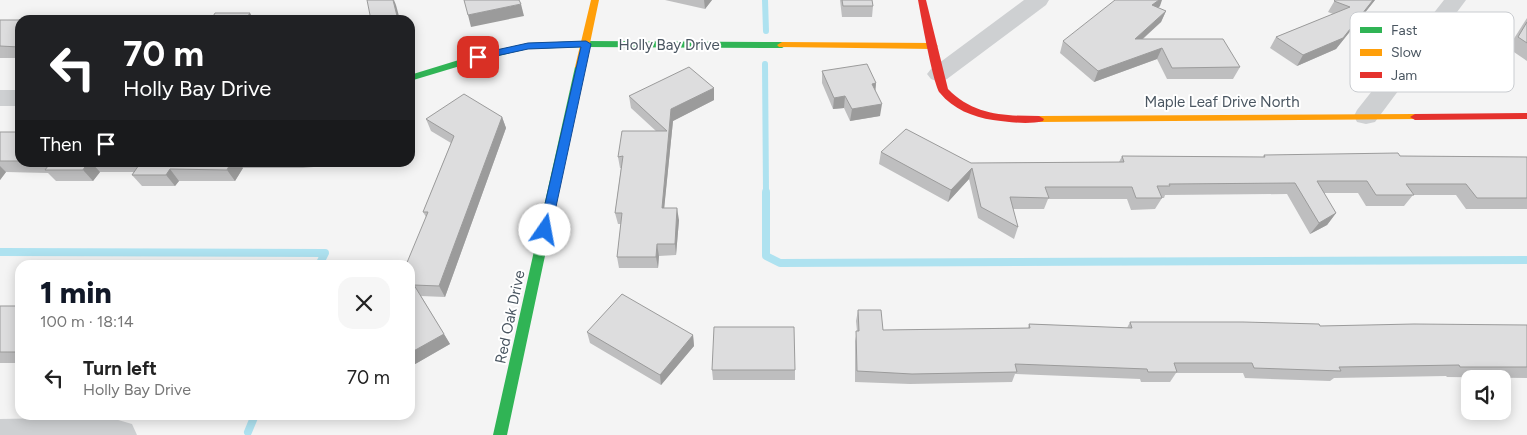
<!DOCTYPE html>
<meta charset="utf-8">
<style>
:root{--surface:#fff;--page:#f6f6f6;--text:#222;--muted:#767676;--accent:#111827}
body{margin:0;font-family:Figtree,sans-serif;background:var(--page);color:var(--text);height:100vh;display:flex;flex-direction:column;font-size:19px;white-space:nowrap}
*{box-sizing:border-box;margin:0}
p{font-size:16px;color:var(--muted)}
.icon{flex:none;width:28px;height:28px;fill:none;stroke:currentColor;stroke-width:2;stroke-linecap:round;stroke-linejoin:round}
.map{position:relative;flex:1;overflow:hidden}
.panel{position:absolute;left:15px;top:260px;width:400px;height:160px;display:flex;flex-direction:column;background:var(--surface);border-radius:15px;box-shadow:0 2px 12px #0003}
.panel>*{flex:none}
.guide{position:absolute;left:15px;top:15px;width:400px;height:152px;border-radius:15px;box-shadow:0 2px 12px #0003;background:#202124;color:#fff;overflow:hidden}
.controls{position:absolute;left:1461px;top:370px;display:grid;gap:10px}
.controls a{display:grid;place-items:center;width:50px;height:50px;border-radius:10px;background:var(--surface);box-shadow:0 2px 12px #0003;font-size:25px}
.pin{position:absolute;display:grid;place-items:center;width:42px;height:42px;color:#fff;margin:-21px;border-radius:10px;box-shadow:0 2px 8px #0006}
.me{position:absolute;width:55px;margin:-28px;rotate:12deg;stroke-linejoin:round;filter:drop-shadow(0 0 4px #0008)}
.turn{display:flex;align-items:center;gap:18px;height:105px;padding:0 25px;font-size:22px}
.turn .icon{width:65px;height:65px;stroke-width:2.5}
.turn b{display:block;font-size:35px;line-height:42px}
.then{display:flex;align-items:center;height:48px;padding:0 25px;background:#0003;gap:10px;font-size:19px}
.round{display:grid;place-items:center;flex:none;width:52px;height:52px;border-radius:15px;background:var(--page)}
.headline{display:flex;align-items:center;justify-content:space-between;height:85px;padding:0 25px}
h1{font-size:30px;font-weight:800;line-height:38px;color:var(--accent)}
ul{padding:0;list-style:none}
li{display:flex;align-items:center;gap:15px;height:65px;padding:0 25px}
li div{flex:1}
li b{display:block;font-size:19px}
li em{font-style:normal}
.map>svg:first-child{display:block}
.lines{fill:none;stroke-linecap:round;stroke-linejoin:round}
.stream-far1{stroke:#aee2f0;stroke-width:6}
.stream{stroke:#aee2f0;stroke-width:8}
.street{fill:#ced0d2;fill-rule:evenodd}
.fast{fill:#30b455;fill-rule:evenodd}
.slow{fill:#ff9f0a;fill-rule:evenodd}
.jam{fill:#e5322d;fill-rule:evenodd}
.wall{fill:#bebebf}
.shaded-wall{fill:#9b9b9b}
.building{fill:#ddddde;stroke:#9b9b9b}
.route{fill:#1a73e8;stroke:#114b97}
.labels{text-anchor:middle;stroke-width:4;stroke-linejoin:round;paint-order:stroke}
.street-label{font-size:15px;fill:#4a5661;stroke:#fff}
.key{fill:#fff;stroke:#c9ccd0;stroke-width:1}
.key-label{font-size:14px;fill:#4a5661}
</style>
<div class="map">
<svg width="1527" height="435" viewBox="0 0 1527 435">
<rect width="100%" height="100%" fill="#f4f4f4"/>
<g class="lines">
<path class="stream-far1" d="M765,0L766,31
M765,64L766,193"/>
<path class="stream" d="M766,192V256L780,263L1527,260
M0,252L325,253L319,265
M248,432L255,415"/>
<path class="street" d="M1024,0H1049L1046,5L947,79L939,82L931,79L927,74L931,69Z
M1444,0H1466L1375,122L1366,124L1357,122L1354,116L1357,110Z
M0,90H20V106H0Z
M108,417L132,424L137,435H0V419Z"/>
<path class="fast" d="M586,41L782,42L787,45L782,48L586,47L528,49L480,60L410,81V75L475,55L528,43Z
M580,64L585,67L507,435H493L575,67Z"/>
<path class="slow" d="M591,0H599L585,67L580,70L575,67Z
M782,42L933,43L938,46L933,49L779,47L777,45Z
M1415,114L1420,117L1419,119L1039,122L1034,119L1039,116Z"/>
<path class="jam" d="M918,0H926L948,89C973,115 1004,116 1039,116L1044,119L1043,121C1028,125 1008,122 993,120C973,117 953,109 940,93C933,84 921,15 918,0Z
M1527,113V119L1415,120L1410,117L1415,114Z"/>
</g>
<path class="wall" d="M665,0H712L705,9Z
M840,0H872L873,6L872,17H842Z
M1335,0H1375L1336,49L1297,66L1270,48L1276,37L1333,14L1328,12Z
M1160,6L1158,8L1166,11L1161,22L1143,39L1240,67L1233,79H1167L1157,59L1094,82L1060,53L1063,41Z
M1527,18V61L1508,48Z
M0,20H20V58H0Z
M822,71L876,83L875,91L880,116L850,121L844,108L833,109L822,83Z
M714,88V100L673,121L664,208L679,220L676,255L659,256L658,268H619L617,257L621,224H618L615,213L621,168H620L618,157L656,131L631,108L629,96Z
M502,117L506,128L445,297L421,296L450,344L410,367V265L426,217L423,212L451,143L431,131L426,119Z
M0,132H20V162H368L303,168H243L235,181H179L175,186H142L132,175L134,172H100L93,181H56L48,173L6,172L0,180Z
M881,152L971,163L1119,162L1122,156L1263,157L1264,155L1527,157V209H1466L1456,195H1413L1404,206H1366L1358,193H1324L1336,213L1327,225L1310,234L1287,194L1165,195L1164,198H1162L1155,209L1131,210L1127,199H1048L1044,209H1013L1018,227L1014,239L978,218L969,179L948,202L879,164Z
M20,304V363H0V306H18Z
M858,310L883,330L1028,328L1029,324L1127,328L1130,322L1320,326L1527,325V378L1447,377L1446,376L1334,378L1330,381L1245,378L1243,373H1176L1170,382H1141L1140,379L1015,374L1012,382L910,384L855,382V341L857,331L856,321Z
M587,332L693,335L694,346L661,385L590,343Z
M712,370H795V380H713Z"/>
<path class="shaded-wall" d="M393,0H394L396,5L400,20H398Z
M704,0H712L705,9Z
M1157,0H1162L1160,6L1148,17L1152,5Z
M1373,0H1375L1336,49L1297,66L1303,55Z
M521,4L524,16L471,27L468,15Z
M1166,11L1161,22L1130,50L1135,39Z
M250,13L254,20H245Z
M1162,48L1157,59L1094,82L1098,71Z
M876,83L875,95L872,84Z
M714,88V100L673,121L663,220L662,208L671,109Z
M845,96L844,108L833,109L834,98Z
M882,104L880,116L850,121L852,109Z
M502,117L506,128L445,297L439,286Z
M88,162H91L100,172L93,181L83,170Z
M231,162H239L243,168L235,181L227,170Z
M0,166L6,172L0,180Z
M972,168L969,179L948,202L951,190Z
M170,169L179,181L175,186L166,175Z
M677,208L679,220L676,255L675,244Z
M1336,213L1327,225L1310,234L1319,223Z
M657,244L659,256L658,268L656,257Z
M444,334L450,344L410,367V353Z
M693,335L694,346L661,385L660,375Z"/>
<path class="building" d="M367,0H393L398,20H371Z
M464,0H519L521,4L468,15Z
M842,0H872L873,6H843Z
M1115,0H1159L1152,5L1166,11L1135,39H1223L1240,67L1172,68L1162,48L1098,71L1063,41Z
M1335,0H1373L1343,38L1303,55L1276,37L1350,7L1334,1Z
M215,13H250L245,20H211Z
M0,20H20V46L19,47L0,46Z
M1527,22V43L1518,37Z
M867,64L876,83L872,84L882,104L852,109L845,96L834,98L822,71Z
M689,67L714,88L671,109L662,208H677L675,244H657L656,257H617L622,213H615L623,156L618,157L622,131H667L629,96Z
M464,94L502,117L439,286L414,285L444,334L410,353V265H406L428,212H423L454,136L426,119Z
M906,129L971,163L1124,162L1122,156L1265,157L1264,155L1398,153L1400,156L1527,157V198H1477L1466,184H1406L1414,195H1376L1367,181H1317L1336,213L1319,223L1295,183L1169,184L1170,186H1157L1162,198H1136L1132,187H1045L1049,198L1010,197L1018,227L981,207L972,168L951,190L881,152Z
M0,132H20L16,137H20V161H0Z
M51,162H88L83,170H45Z
M141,162H231L227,170L170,169L166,175H132Z
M622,294L693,335L660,375L587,332Z
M20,304V352H0V306H18Z
M858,310H881L883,330L1030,328L1029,324L1132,328L1130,322H1243L1319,324L1320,326L1414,324L1527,325V367H1460L1459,365L1339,367L1341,371L1254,368L1252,363H1174L1177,372H1148L1147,369L1015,364L1017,372L912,374L857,371L856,331H859Z
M714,327H794L795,370H712Z"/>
<path class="route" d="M586,41L591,44L551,230L545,235L539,230L581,47L528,49L478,60L473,57L478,54L528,43Z"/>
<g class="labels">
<g class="street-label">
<text x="669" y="50">Holly Bay Drive</text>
<text x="1222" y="107">Maple Leaf Drive North</text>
<text transform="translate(510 317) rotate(-78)" y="5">Red Oak Drive</text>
</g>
</g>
<rect x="1350" y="12" width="164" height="80" rx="8" class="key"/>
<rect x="1360" y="27" width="22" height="6" fill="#30b455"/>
<rect x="1360" y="49" width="22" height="7" fill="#ff9f0a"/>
<rect x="1360" y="72" width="22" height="6" fill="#e5322d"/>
<g class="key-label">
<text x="1391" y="35">Fast</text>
<text x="1391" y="57">Slow</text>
<text x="1391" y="80">Jam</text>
</g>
</svg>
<div class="controls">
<a><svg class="icon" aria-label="sound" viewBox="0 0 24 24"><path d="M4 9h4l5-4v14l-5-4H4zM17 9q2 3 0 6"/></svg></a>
</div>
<div class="pin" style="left:478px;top:57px;background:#d93025"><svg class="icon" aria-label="arrive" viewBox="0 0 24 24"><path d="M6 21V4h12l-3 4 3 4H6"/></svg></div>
<svg class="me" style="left:545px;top:230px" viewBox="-20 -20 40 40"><circle r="19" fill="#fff"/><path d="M0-13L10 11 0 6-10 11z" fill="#1a73e8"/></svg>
<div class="guide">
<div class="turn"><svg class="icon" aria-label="left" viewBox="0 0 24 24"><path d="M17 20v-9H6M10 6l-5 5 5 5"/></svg><div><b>70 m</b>Holly Bay Drive</div></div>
<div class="then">Then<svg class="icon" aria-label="arrive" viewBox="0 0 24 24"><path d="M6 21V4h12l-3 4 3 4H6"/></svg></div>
</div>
<section class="panel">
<div class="headline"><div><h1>1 min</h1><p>100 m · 18:14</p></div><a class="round"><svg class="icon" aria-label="close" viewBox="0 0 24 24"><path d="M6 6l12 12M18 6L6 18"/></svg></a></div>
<ul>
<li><svg class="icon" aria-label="left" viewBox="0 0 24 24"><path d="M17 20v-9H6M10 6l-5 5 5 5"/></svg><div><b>Turn left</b><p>Holly Bay Drive</p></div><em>70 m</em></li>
</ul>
</section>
</div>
